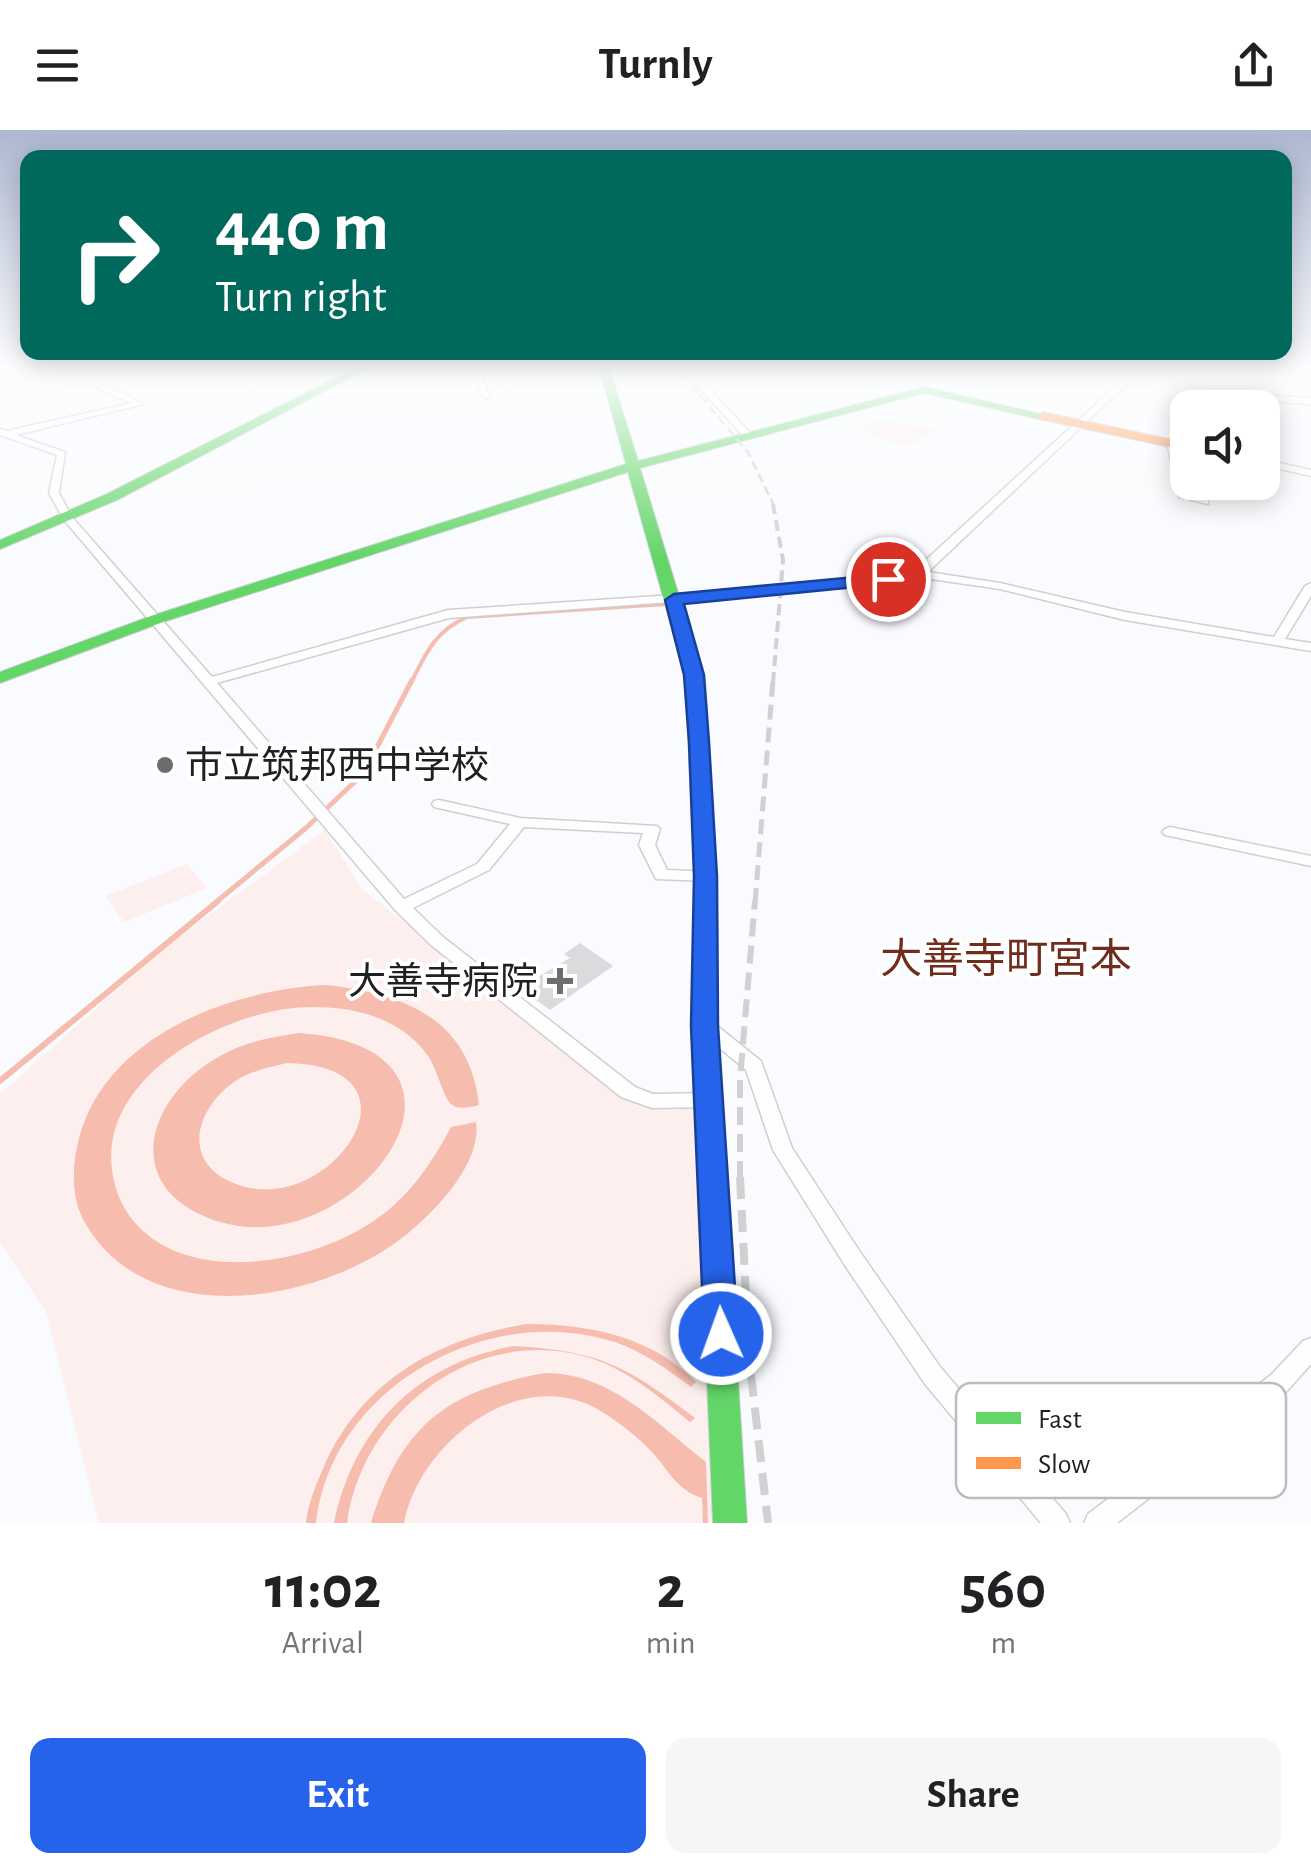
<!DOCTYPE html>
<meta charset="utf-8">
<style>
:root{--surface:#fff;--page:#f6f6f6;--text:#202124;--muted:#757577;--accent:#2563eb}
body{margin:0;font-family:"Alegreya Sans","Noto Sans JP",sans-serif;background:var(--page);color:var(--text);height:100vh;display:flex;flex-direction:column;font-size:38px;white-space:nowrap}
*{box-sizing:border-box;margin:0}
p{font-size:32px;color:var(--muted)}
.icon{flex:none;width:55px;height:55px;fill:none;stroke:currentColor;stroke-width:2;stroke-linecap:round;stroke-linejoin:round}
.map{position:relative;height:1393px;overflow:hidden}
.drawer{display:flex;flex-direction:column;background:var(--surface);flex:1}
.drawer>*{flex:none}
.hud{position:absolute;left:20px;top:20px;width:1272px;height:210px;border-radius:20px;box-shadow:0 5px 25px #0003;background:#00695c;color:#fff;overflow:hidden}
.fabs{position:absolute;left:1170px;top:260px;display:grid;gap:20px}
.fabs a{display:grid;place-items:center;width:110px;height:110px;border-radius:20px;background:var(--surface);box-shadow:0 5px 25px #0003;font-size:50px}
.pin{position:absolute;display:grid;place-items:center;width:85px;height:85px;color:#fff;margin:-42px;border:5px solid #fff;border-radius:50%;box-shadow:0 2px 10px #0007}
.me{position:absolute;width:110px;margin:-55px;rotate:358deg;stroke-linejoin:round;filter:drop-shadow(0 0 8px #0008)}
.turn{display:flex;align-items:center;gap:35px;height:210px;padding:0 30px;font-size:45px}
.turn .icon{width:130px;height:130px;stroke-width:2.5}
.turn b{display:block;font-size:70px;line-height:85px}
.eta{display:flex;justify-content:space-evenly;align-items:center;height:170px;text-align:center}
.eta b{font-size:60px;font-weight:700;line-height:70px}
.action{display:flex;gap:20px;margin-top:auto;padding:20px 30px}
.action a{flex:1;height:115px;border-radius:20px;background:var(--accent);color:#fff;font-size:40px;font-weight:700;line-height:115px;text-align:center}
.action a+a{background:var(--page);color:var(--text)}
header{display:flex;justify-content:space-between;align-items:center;height:130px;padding:0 30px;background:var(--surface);font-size:45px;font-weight:700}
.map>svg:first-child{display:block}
.green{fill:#fcefed}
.water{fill:#f6bdaf;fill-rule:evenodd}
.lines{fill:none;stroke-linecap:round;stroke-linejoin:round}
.stream-far2{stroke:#f6bdaf;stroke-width:4}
.stream-far1{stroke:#f6bdaf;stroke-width:5}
.stream{stroke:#f6bdaf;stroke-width:6}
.building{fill:#dadbdd}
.street-casing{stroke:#cecfd1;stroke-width:3}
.fast-casing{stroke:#cecfd1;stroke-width:2}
.slow-casing{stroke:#cecfd1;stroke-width:2}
.street{fill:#fefeff;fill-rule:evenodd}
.fast{fill:#63d668;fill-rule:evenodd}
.slow{fill:#ff974d;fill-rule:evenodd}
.rail-far4{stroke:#d1d1d2;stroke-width:2.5;stroke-dasharray:9 5;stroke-linecap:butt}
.rail-far3{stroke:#d1d1d2;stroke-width:4;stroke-dasharray:11 6;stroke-linecap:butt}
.rail-far2{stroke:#d1d1d2;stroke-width:5;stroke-dasharray:15 8;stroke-linecap:butt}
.rail-far1{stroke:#d1d1d2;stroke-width:6;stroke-dasharray:18 9;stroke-linecap:butt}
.rail{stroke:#d1d1d2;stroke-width:8;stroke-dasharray:22 11;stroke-linecap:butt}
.route{fill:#2563eb;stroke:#184099;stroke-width:2.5}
.poi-dot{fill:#6c6d6f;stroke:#fff;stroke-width:4}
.labels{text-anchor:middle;stroke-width:8;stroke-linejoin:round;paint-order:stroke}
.poi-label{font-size:38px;fill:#202022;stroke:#fff;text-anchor:start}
.quarter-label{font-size:42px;fill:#702c1c;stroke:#fff}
.key{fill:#fff;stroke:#bcbcbd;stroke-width:2.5}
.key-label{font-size:28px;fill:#202022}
</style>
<header><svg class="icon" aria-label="menu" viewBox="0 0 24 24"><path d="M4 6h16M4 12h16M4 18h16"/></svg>Turnly<svg class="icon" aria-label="share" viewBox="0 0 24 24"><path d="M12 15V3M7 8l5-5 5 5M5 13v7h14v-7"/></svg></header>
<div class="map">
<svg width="1311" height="1393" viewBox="0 0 1311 1393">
<rect width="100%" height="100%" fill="#f9fbfe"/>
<path class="green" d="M876,290L936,298L912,315L878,309L859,297Z
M325,700L362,759L400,789L650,975L675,973L700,979L714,1393H99L47,1184L0,1112V964L164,818Z
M187,734L207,758L124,792L106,766Z"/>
<path class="water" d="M325,855C402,863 470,888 479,975C471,977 457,981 450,973C442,963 437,939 428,926C391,873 310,869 254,886C188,905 102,960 112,1040C115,1063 124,1083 141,1099C199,1155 316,1132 375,1090C409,1067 432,1033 451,997L476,992C482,1033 436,1080 407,1104C323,1173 146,1204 84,1091C72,1069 72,1041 77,1017C99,908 228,860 325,855Z
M300,903C514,920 356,1133 220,1092C120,1062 143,969 220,926C244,912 272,907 300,903ZM287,933C438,936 326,1095 231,1052C180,1029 197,976 237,950C252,941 270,937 287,933Z
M526,1194C588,1194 651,1206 696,1252L691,1257C664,1237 637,1217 604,1209C480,1176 331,1260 316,1393H306C308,1372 317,1353 325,1334C363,1250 438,1209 526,1194Z
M514,1216C600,1221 627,1236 695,1288L690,1292C663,1270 634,1245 601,1232C485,1187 363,1276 347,1393H334C354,1297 418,1233 514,1216Z
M545,1243C611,1243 656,1293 706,1332L708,1393H703L702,1368C678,1361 668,1340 652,1322C638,1307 621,1294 604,1283C524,1230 419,1312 404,1393H371C401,1296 446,1261 545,1243Z"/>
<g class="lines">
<path class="stream-far2" d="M411,553C426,523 435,501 467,487L666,474"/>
<path class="stream-far1" d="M215,773L306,698L363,644L412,550"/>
<path class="stream" d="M0,951L218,771"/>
</g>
<path class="building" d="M580,813L613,836L550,880L519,858L570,828L564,824Z"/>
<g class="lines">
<g class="street-casing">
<path id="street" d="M28,234H41L0,248V242Z
M66,234H76L108,256L144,274L16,305L65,322L59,363L72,387L212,547L448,480L780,458L917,442V438L1129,244L1132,245V249L928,442L1000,453L1125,482L1274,507L1305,456L1311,453V466L1285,509L1311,513V521L1125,490L1000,459L924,448L780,464L449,488L217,553L404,769L477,734L510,694L434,677L432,674L434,671L439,670L520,688L657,696L660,699L655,715L667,740L711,742L713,746L705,751L656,749L639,715L643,703L524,697L489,740L413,778L443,807L635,957L653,964L711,963L718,965L721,970L718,975L711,977L652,978L621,967L431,815L396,781L64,390L49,363L57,325L0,305V299L7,301L131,273L102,260Z
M469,234H477L490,269L483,267Z
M678,234H687L750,303V307H744Z
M1260,265L1311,268V274L1262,271L1253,278H1243Z
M1172,310L1177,313L1189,365L1208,370V374L1179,367L1167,313Z
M1262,329L1311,340V346L1262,335Z
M1170,697L1311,726V736L1165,705L1162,702L1165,699Z
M705,890L711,891L761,931L792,1018L860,1122L941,1238L1066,1384L1070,1393H1041L925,1254L844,1134L773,1020L746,940L699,901L696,896L699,891Z
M1311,1208V1234L1287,1261L1117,1393H1084L1088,1384L1271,1245L1303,1211Z"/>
</g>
<g class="fast-casing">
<path id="fast" d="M363,234H376L117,370L0,419V410L107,364Z
M598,234H608L638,331L924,257L1049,286L1043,290L924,263L640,338L703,545L715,746L716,896L747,1393H713L692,896L695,746L685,545L628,342L163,492L0,553V542L151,486L626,334Z"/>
</g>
<g class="slow-casing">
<path id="slow" d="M1043,282L1188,313V321L1039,289L1037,286Z"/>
</g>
<use href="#street" class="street"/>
<use href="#fast" class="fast"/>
<use href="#slow" class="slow"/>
<path class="rail-far4" d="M673,234L748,322L774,376"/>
<path class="rail-far3" d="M773,553L783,430L773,374"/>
<path class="rail-far2" d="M755,773L773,550"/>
<path class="rail-far1" d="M740,1049V949L755,771"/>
<path class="rail" d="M740,1047L749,1227L768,1393"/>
</g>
<linearGradient id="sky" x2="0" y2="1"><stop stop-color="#adb8d1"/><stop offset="0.55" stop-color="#fcfdff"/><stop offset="1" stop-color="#fcfdff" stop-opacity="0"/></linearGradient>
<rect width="1311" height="429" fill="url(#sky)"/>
<path class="route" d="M888,444L895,446V453L684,474L704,545L709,612L717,746L718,896L738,1204L733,1215L721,1220L709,1215L704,1204L691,896L694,746L689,612L684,545L665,470L674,464Z"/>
<g class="poi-dot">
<circle cx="165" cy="635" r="10"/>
<path d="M555 836h10v10h10v10h-10v10h-10v-10h-10v-10h10z"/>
</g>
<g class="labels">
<g class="poi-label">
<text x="185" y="648">市立筑邦西中学校</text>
<text x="538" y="864" text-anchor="end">大善寺病院</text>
</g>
<g class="quarter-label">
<text x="1006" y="843">大善寺町宮本</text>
</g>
</g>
<rect x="956" y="1253" width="330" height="115" rx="15" class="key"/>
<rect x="976" y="1282" width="45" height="12" fill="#63d668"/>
<rect x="976" y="1327" width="45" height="12" fill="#ff974d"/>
<g class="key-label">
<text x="1038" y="1298">Fast</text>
<text x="1038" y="1343">Slow</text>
</g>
</svg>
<div class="fabs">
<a><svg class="icon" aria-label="sound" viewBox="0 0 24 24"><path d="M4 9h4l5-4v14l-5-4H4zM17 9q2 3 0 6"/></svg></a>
</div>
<div class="pin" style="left:888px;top:449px;background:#d93025"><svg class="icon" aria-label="arrive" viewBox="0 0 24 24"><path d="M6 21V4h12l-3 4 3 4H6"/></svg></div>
<svg class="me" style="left:721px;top:1204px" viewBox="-20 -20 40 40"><circle r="17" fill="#2563eb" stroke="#fff" stroke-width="3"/><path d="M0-11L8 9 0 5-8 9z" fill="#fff"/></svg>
<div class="hud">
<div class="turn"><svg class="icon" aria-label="right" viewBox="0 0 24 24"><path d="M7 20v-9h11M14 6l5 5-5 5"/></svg><div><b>440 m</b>Turn right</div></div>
</div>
</div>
<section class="drawer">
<div class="eta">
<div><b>11:02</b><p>Arrival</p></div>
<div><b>2</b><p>min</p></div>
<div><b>560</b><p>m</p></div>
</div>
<div class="action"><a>Exit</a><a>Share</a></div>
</section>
